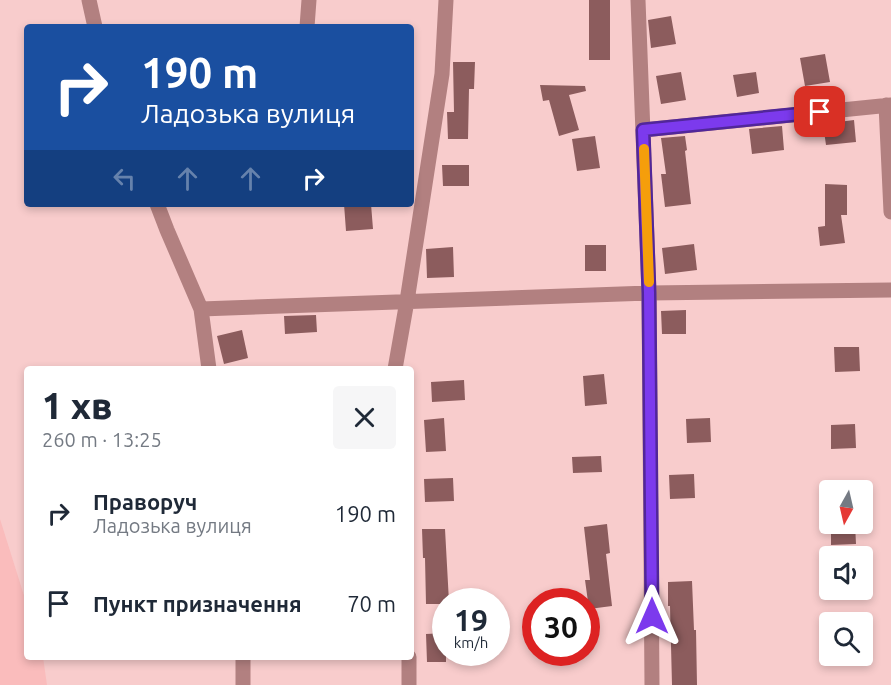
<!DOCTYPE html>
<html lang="uk">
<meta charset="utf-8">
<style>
:root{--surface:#fff;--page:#f6f6f7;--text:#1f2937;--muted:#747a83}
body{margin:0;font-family:Ubuntu,sans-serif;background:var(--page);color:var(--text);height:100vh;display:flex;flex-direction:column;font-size:22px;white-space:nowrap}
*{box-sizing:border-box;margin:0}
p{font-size:20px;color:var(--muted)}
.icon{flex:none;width:33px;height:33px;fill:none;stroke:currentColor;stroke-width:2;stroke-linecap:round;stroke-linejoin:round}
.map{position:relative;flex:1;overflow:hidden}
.drawer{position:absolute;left:24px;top:366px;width:390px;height:294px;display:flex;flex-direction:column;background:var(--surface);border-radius:6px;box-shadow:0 3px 9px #0003}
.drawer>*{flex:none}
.top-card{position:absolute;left:24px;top:24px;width:390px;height:183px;border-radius:6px;box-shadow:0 3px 9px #0003;background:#1a4fa0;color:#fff;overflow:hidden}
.needle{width:39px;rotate:188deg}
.tools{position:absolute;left:819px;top:480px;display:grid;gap:12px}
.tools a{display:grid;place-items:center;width:54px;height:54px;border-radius:6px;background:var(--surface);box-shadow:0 3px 9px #0003;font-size:30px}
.speed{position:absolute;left:432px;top:588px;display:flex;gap:12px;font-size:30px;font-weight:700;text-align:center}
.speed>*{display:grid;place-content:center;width:78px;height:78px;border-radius:50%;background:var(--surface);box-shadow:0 3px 9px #0003;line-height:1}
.speed small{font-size:15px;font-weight:400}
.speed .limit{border:9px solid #d22;background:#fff;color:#111}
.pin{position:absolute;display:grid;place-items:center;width:51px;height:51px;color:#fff;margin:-26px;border-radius:12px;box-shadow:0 3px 9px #0006}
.me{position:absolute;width:66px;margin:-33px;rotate:0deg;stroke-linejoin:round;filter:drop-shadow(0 0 4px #0008)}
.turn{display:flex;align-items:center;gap:21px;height:126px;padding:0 18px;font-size:27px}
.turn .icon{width:78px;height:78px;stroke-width:2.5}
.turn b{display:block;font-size:42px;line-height:51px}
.lanes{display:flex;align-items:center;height:57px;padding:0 18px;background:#0003;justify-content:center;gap:30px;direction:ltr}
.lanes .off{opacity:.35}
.round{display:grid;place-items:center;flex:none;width:63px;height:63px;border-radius:6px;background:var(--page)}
.summary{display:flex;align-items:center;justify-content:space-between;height:102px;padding:0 18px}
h1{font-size:36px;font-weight:800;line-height:45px}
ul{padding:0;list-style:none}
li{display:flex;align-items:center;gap:18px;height:90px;padding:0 18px}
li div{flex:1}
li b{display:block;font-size:22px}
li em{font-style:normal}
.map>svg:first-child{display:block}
.built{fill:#fabcbc}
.building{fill:#8c5c5d}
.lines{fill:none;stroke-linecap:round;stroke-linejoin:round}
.minor{stroke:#b28080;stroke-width:15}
.route-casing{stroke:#51269a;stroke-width:15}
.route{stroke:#7c3aed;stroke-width:10}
.slow{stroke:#f59e0b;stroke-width:10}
</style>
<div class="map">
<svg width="891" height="685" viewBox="0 0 891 685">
<rect width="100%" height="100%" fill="#f8cccc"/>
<path class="built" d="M0,519L27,605V657H43L47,685H0Z"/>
<path class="building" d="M589,0H610V60H589Z
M671,16L676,44L651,48L648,20Z
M825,54L830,82L805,86L800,58Z
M453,62H475L474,89H469L468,139H448L447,112H454Z
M681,72L686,100L661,104L656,76Z
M756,72L759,93L737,97L733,75Z
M540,85L585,86L586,91L569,95L579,130L559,136L549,100L543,101Z
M854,120L856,142L826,145L823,124Z
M782,126L784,150L752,154L749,129Z
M595,136L600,168L577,171L572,139Z
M685,136L687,150L685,151L691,204L665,207L661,174H666L661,138Z
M442,165H469V186H443Z
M825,184L847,185V215H841L845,243L820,246L818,227L825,226Z
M344,204H371L373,229L346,231Z
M694,244L697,270L665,274L662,248Z
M585,245H606V271H585Z
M453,247L454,277L427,278L426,249Z
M686,310V334H662L661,311Z
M316,315L317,332L285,334L284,316Z
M242,330L248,358L224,364L217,336Z
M834,347H859L860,371L835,372Z
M604,374L607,404L585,406L583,376Z
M464,380L465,400L432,402L431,382Z
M444,418L446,451L426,452L424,420Z
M710,418L711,442L687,443L686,419Z
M855,424L856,448L831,449V425Z
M601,456L602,472L573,473L572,457Z
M694,474L695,498L670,499L669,475Z
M453,478L454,501L425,502L424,479Z
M607,524L610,553L606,554L612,606L589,609L585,580H590L584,527Z
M831,524H855L856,544L831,545Z
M422,529H445L449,602H446V604H426L425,558H423Z
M692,581L694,630H696L697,685H672L670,606H668V582Z
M446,633V662H427L426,634Z"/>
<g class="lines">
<path class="minor" d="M89,0L95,27
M638,0L649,293L652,685
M307,27L309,0
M886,105L891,212
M643,130L891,105
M157,204L167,230L201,309L209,369
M201,309L649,293L891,290
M395,369L407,301L442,74L446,0
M243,657V685
M409,657V685"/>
</g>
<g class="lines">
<g class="route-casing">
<path id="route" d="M652,616L649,293L643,130L820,112"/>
</g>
<use href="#route" class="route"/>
<path class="slow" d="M644,149L649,282"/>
</g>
</svg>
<div class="tools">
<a><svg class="needle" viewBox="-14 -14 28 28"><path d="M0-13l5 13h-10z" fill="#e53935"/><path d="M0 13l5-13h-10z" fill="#747a83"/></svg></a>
<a><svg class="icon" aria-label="sound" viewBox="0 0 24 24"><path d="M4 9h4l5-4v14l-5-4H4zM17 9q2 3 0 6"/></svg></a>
<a><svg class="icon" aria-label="search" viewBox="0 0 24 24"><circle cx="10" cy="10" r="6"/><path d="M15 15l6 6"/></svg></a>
</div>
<div class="speed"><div>19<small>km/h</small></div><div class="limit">30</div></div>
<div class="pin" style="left:820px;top:112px;background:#d93025"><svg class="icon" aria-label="arrive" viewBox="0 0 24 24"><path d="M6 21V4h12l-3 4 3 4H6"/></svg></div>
<svg class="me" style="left:652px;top:616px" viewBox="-20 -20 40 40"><path d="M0-17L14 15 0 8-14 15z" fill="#7c3aed" stroke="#fff" stroke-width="4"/></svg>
<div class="top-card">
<div class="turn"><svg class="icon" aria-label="right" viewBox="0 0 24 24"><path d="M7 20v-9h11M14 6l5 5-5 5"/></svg><div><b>190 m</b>Ладозька вулиця</div></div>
<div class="lanes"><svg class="icon off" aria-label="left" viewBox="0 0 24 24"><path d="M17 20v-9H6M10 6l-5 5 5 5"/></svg><svg class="icon off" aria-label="ahead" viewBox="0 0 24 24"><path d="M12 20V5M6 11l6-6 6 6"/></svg><svg class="icon off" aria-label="ahead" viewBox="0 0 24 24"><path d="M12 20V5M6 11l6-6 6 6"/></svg><svg class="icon" aria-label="right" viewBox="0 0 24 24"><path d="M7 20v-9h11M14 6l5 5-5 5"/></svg></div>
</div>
<section class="drawer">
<div class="summary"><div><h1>1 хв</h1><p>260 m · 13:25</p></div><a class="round"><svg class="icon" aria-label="close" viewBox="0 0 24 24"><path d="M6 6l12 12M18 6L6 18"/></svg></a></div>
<ul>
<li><svg class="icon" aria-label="right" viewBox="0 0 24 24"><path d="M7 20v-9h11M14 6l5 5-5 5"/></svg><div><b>Праворуч</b><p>Ладозька вулиця</p></div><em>190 m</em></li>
<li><svg class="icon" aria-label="arrive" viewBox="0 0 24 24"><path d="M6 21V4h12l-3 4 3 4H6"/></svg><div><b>Пункт призначення</b></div><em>70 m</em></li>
</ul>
</section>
</div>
